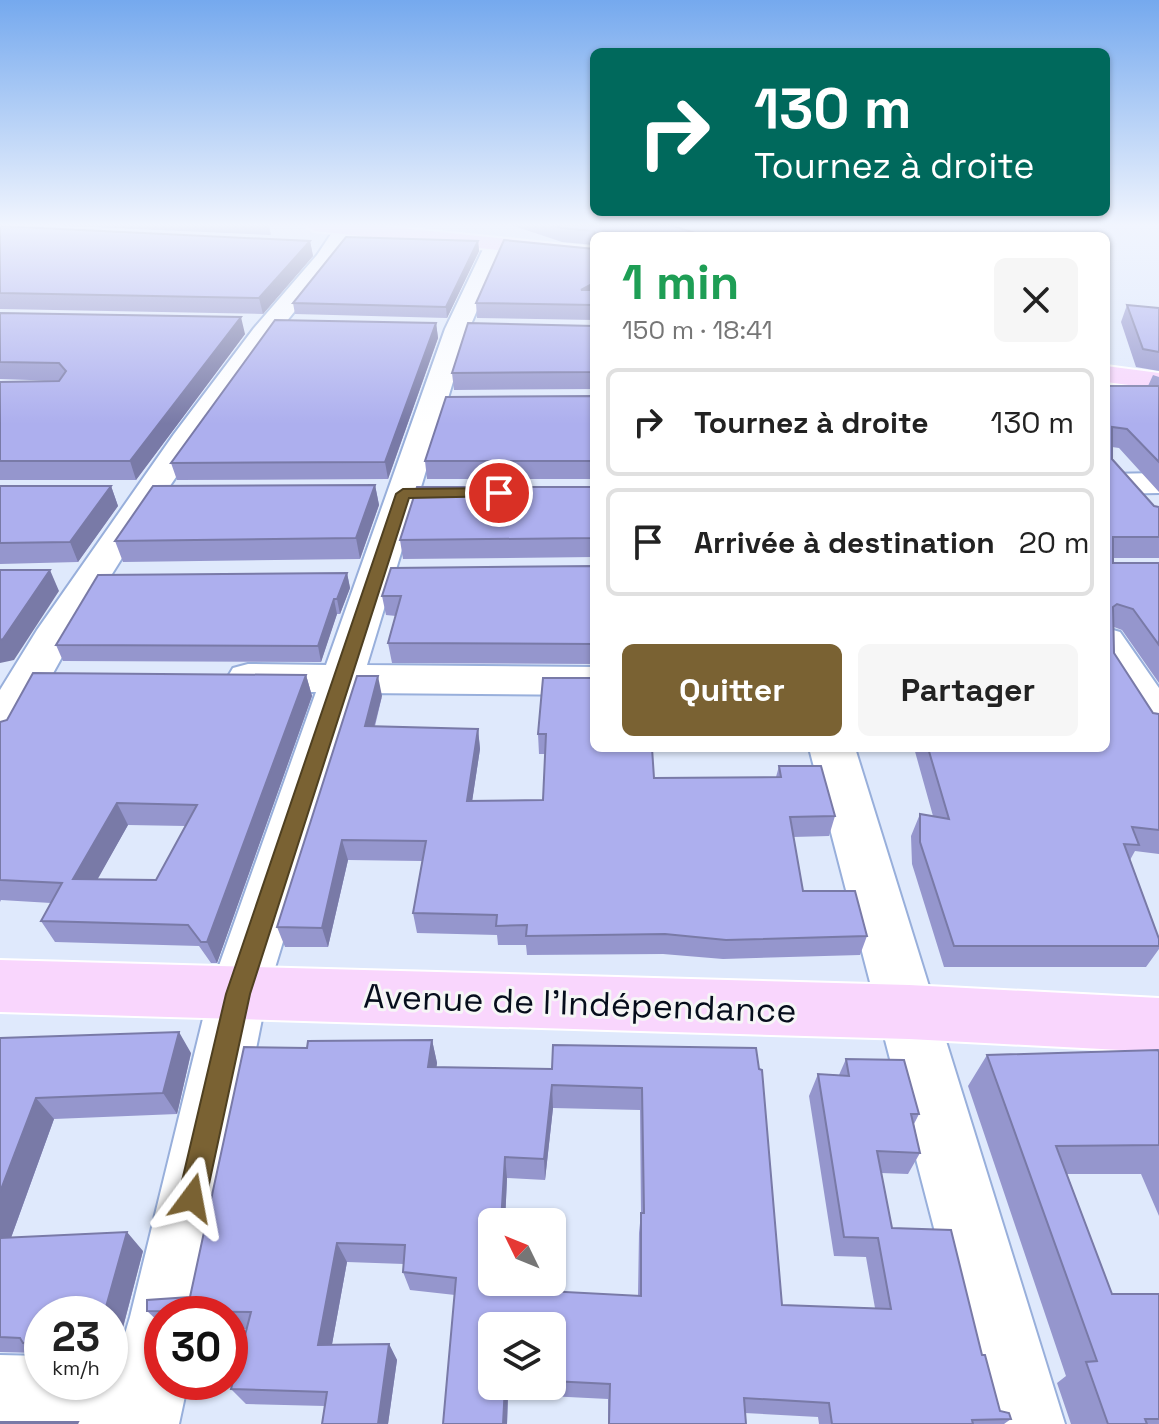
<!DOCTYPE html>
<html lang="fr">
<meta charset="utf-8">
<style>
:root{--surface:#fff;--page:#f6f6f6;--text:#222;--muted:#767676;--line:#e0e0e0;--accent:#7a6233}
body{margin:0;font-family:"Space Grotesk",sans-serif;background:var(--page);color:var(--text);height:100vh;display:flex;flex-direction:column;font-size:30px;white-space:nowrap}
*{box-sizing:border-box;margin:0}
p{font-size:26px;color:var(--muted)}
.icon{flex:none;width:44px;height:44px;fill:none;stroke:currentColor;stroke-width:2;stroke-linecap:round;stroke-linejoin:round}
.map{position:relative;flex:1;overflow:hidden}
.sheet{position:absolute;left:590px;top:232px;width:520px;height:520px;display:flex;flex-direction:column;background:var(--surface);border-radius:12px;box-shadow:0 2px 6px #0004}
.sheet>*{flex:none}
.hud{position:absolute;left:590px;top:48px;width:520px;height:168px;border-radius:12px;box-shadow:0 2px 6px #0004;background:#00695c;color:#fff;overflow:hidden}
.needle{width:52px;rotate:313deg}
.fabs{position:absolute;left:478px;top:1208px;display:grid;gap:16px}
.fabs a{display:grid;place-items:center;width:88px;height:88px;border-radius:12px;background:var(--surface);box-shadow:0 2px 6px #0004;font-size:40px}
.speed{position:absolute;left:24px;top:1296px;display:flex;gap:16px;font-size:40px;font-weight:700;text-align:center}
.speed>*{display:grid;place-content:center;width:104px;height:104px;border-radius:50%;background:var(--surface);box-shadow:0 2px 6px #0004;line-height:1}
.speed small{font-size:20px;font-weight:400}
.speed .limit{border:12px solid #d22;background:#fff;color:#111}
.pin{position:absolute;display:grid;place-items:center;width:68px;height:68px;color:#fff;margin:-34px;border:4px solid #fff;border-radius:50%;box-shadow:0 2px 8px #0007}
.me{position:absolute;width:88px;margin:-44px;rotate:13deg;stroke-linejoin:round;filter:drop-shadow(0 0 6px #0008)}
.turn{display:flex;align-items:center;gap:28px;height:168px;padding:0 32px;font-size:36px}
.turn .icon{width:104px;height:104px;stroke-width:2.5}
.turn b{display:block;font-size:56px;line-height:68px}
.round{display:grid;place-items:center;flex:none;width:84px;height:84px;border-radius:12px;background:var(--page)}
.summary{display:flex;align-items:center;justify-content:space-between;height:136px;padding:0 32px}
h1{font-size:48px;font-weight:700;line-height:60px;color:#1e9e55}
.primary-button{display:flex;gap:16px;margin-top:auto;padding:16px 32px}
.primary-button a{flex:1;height:92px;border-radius:12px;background:var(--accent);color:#fff;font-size:32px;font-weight:700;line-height:92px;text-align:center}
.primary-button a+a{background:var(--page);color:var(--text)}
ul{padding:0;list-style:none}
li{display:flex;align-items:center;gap:24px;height:108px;margin:0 16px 12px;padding:0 16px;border:4px solid var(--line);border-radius:12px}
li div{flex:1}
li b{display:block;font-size:30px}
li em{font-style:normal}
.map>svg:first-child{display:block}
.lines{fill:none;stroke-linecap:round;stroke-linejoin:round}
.minor-casing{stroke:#98afdb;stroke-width:4}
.major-casing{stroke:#fff;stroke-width:4}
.minor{fill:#fff;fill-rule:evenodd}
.major{fill:#f9d6fd;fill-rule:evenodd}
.wall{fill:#9596cd;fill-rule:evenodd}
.shaded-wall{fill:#797aa7}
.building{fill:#adafee;stroke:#797aa7;stroke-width:2;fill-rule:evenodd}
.route{fill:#7a6233;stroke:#4f4021;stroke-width:2}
.labels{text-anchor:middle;stroke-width:6;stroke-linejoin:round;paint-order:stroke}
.near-street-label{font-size:34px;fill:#060d1c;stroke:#f6f6f6}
</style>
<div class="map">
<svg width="1159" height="1424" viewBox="0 0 1159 1424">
<rect width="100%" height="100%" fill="#dfe9fc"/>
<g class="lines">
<g class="minor-casing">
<path id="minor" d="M337,225H353L355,228L332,265L261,353L137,534L77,630L16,740L0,745V690L37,630L174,434L254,328L317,255Z
M495,239L505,245L469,329L367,665L594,667V695L359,693L267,994L203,1314H162V1382H188L179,1424H0V1355L42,1356V1382H110V1357H118L130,1317L209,994L316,692H248L233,688L227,678L233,668L248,664L326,665L445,329L485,245Z
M1153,373L1159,374V395L1146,390L1106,393V377Z
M1159,473V493L1106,494V474Z
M1106,628L1120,632L1159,688V737L1143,733L1106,673Z
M809,748H855L1065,1424H985Z"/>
</g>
<g class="major-casing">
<path id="major" d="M304,225H372L594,248V260L314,231Z
M1106,366L1159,373V389L1106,382Z
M0,960L909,985L1159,998V1052L909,1039L0,1012Z"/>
</g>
<use href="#minor" class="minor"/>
<use href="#major" class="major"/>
</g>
<path class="wall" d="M47,225H269L271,235Z
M511,225H670L692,236H594V245L562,242Z
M0,226L310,241L313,256L263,314L0,309Z
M478,241L479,251L447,318L295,314L293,303Z
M594,249V320L477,318L476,303Z
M1127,305L1159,308V371L1136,367L1121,322Z
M0,313L245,334L136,480H0V382L59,381L0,379Z
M436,323L438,338L388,479L177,480L171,463Z
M594,326V389L454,390L452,373Z
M1153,375L1159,377V492L1119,448L1112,447V459L1154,506L1159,507V558H1113V563H1159V683L1122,630L1114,627V653L1153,713L1159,714V854L1135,851L1130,860L1159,939V949L1146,967H944L912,864L911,836L920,814L933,816L914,748H1106V386H1148Z
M594,396V479H427L425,461Z
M375,485L379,505L360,559L123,562L115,541Z
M0,486H111L118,506L78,562L0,564Z
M594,487V557L403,559L400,540Z
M594,566V664L392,663L388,643L396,616L386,615L382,596Z
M347,573L350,588L340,614H337L321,662L63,661L56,645Z
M306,675L312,696L217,963H211L199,946L55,942L41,921L51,903L1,900L0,902V722ZM128,825L186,826L156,880L97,879Z
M543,678L654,778L776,777L779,766L835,816L829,836L793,837L803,891L867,936L860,955L723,959L663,954L527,955L526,945H498L497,935L417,933L413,913L422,861L348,860L328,947H285L277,927L382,696L375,726L478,729L480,749L472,801L543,800L545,754H539L538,734Z
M0,1038L191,1053L177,1114L54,1119L11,1238L143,1251L116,1354H110V1314H42V1356L38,1353L0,1352Z
M432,1040L437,1063L436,1067L552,1069L553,1045L756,1048L759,1069L762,1070L782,1305L875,1308L866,1257L834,1256L809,1096L818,1074L839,1075L846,1059L904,1060L919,1114L914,1124L920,1153L908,1174L881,1173L892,1228L951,1230L982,1355H985L1000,1411L1009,1413L1011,1419L1004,1424H819L818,1417L745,1413L746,1424H608V1399L508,1394L507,1424H443L455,1295L410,1290L403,1272L404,1264L347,1262L332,1344H389L397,1360L388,1424H322L325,1406L246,1404L231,1389L246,1329H230V1314H162V1325L147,1311V1300L190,1297L244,1047L307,1048L308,1041ZM553,1108L640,1110L641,1213L639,1233L638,1296L508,1289L507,1284H501V1282H492V1222H505L507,1178L545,1180ZM492,1326H552V1386H492Z
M1159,1052V1216L1141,1174H1067L1112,1294H1159V1424H1071L1057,1383L1066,1376L968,1086L987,1055Z"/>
<path class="shaded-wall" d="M310,241L313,256L263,314L259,298Z
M478,241L479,251L447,318L446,307Z
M594,283V298L581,305V290Z
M241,317L245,334L136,480L130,461Z
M436,323L438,338L388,479L385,462Z
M375,485L379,505L360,559L356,538Z
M111,486L118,506L78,562L70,542Z
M50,570L59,591L14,660L0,663V640Z
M347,573L350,588L340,614L337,599Z
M334,599L337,614L321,662L318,646Z
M306,675L312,696L217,963L207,942Z
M378,676L382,696L369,746L365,726Z
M478,729L480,749L469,822L467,801Z
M117,803L128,825L86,900L73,879Z
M342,840L348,860L328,947L322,928Z
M179,1032L191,1053L177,1114L163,1093Z
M432,1040L437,1063L434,1090L428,1067Z
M552,1085L553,1108L545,1180L544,1159Z
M36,1098L54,1119L4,1257L0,1254V1192Z
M505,1157L507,1178L505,1222H501Z
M127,1232L143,1251L116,1354L110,1349V1314H104Z
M337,1243L347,1262L329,1361L318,1345Z
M389,1344L397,1360L388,1424H378Z
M505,1386H507L508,1394L507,1424H503Z"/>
<path class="building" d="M552,225H670L692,232L685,236H595L594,231L562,228Z
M0,226L310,241L259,298L0,293Z
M346,237L478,241L446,307L293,303Z
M504,240L594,249V283L581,290H594V305L476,303Z
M1127,305L1159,308V352L1143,349Z
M0,313L241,317L130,461H0V382L59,381L66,371L59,363L0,362Z
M275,320L436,323L385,462L171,463Z
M468,323L594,326V372L452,373Z
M1106,386H1159V462L1127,429L1112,427V459L1154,506L1159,507V537H1113V563H1159V645L1133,609L1117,604L1113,607L1114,653L1153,713L1159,714V830L1132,827L1139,845L1124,844L1159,939V946H954L920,842V814L949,819L928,748H1106Z
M594,396V461H425L446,397Z
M375,485L356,538L115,541L153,486Z
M0,486H111L70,542L0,543Z
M417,487H594V538L400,540Z
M594,566V644L388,643L401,596H382L391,568Z
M0,570H50L3,639L0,640Z
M347,573L337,599H334L318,646L56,645L98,575Z
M33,673L306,675L207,942H201L188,925L41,921L62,883L0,880V722L7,720ZM117,803L197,805L156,880L73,879Z
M357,676H378L365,726L478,729L467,801L543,800L546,734H538L543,678H594V748H652L654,778L781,777L779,766H821L835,816L790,817L803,891H855L867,936L726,940L665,934L526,936L527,925L496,926L497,915L413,913L426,841L342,840L322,928L277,927Z
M179,1032L163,1093L36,1098L0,1192V1038Z
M432,1040L428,1067L552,1069L553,1045L756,1048L759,1069L762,1070L782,1305L891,1309L878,1238L844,1237L818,1074L849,1076L846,1059L904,1060L919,1114H911L920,1153L877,1151L892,1228L951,1230L982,1355H985L1000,1411L1009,1413L1011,1419L972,1420L973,1424H832L829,1403L744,1398L746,1424H609L610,1384L552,1381V1326H492V1386H505L503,1424H443L456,1278L403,1272L405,1245L337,1243L318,1345L389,1344L378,1424H322L327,1392L231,1389L251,1312L147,1311V1300L190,1297L244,1047L307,1048L308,1041ZM552,1085L642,1088L644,1213H641V1296L507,1289V1284H497V1282H492V1222H501L505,1157L544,1159Z
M1158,1050L1159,1052V1145L1056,1146L1112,1294H1159V1419H1145L1147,1424H1108L1086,1362L1097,1361L987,1055Z
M127,1232L104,1314H42V1342L23,1343L20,1338L0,1337V1238Z
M0,1422H78L77,1424H0Z"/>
<linearGradient id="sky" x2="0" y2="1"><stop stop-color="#75a9ee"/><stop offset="0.53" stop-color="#f1f5fe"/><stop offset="1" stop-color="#f1f5fe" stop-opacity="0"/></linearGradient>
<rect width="1159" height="424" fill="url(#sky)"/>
<path class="route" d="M499,488L505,493L503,496L409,498L250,994L206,1198L202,1208L192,1212L182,1208L178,1198L226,994L396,494L403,489Z"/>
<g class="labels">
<g class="near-street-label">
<text transform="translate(580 1003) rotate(2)" y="12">Avenue de l'Indépendance</text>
</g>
</g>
</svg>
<div class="fabs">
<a><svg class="needle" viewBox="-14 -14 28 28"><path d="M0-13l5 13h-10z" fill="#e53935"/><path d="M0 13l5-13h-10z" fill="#767676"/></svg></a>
<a><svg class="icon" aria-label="layers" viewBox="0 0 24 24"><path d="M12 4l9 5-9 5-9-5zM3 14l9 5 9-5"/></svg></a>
</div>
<div class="speed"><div>23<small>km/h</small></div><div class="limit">30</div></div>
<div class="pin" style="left:499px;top:493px;background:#d93025"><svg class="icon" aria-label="arrive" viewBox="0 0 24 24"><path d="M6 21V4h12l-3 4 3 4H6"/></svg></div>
<svg class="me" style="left:192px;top:1198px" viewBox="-20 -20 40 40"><path d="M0-17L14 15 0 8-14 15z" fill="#7a6233" stroke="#fff" stroke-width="4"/></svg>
<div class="hud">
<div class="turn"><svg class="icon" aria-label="right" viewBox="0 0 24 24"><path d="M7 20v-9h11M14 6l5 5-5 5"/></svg><div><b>130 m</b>Tournez à droite</div></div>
</div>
<section class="sheet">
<div class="summary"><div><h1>1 min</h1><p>150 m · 18:41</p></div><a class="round"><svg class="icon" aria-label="close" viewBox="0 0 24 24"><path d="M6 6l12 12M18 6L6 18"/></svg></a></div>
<ul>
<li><svg class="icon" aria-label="right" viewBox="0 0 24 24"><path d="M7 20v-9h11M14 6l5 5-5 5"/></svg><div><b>Tournez à droite</b></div><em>130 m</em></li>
<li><svg class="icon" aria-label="arrive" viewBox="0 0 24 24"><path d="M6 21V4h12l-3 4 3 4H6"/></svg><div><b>Arrivée à destination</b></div><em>20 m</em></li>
</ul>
<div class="primary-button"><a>Quitter</a><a>Partager</a></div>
</section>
</div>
